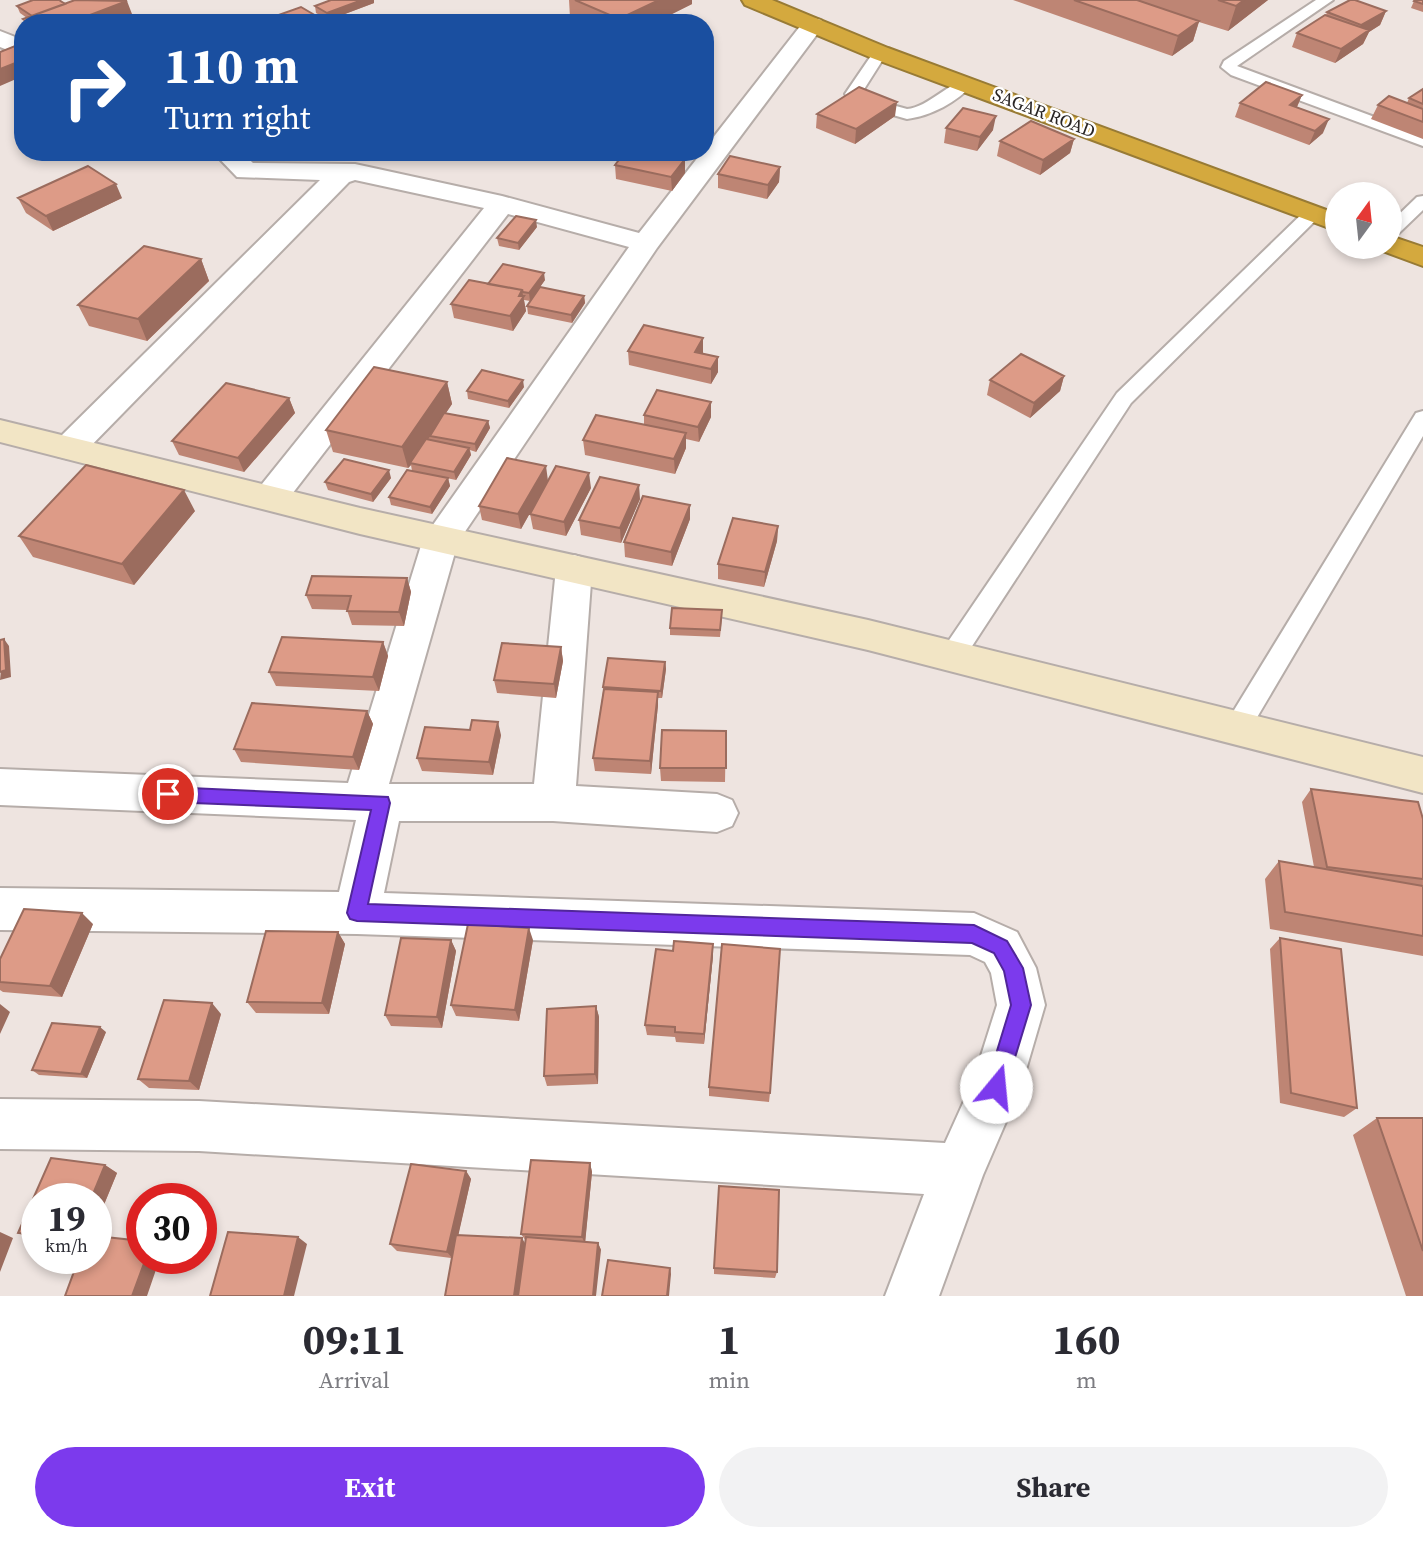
<!DOCTYPE html>
<style>
:root{--surface:#fff;--page:#f2f2f3;--text:#2b2b33;--muted:#7c7c81;--accent:#7c3aed}
body{margin:0;font-family:"Source Serif 4",serif;background:var(--page);color:var(--text);height:100vh;display:flex;flex-direction:column;font-size:26px;white-space:nowrap}
*{box-sizing:border-box;margin:0}
p{font-size:23px;color:var(--muted)}
.icon{flex:none;width:38px;height:38px;fill:none;stroke:currentColor;stroke-width:2;stroke-linecap:round;stroke-linejoin:round}
.map{position:relative;height:1296px;overflow:hidden}
.details{display:flex;flex-direction:column;background:var(--surface);flex:1}
.details>*{flex:none}
.hud{position:absolute;left:14px;top:14px;width:700px;height:147px;border-radius:28px;box-shadow:0 4px 10px #0003;background:#1a4fa0;color:#fff;overflow:hidden}
.needle{width:46px;rotate:15deg}
.controls{position:absolute;left:1325px;top:182px;display:grid;gap:14px}
.controls a{display:grid;place-items:center;width:77px;height:77px;border-radius:50%;background:var(--surface);box-shadow:0 4px 10px #0003;font-size:35px}
.speed{position:absolute;left:21px;top:1183px;display:flex;gap:14px;font-size:35px;font-weight:700;text-align:center}
.speed>*{display:grid;place-content:center;width:91px;height:91px;border-radius:50%;background:var(--surface);box-shadow:0 4px 10px #0003;line-height:1}
.speed small{font-size:18px;font-weight:400}
.speed .limit{border:10px solid #d22;background:#fff;color:#111}
.pin{position:absolute;display:grid;place-items:center;width:60px;height:60px;color:#fff;margin:-30px;border:4px solid #fff;border-radius:50%;box-shadow:0 2px 7px #0007}
.me{position:absolute;width:77px;margin:-38px;rotate:17deg;stroke-linejoin:round;filter:drop-shadow(0 0 5px #0008)}
.turn{display:flex;align-items:center;gap:24px;height:147px;padding:0 35px;font-size:32px}
.turn .icon{width:91px;height:91px;stroke-width:2.5}
.turn b{display:block;font-size:49px;line-height:60px}
.eta{display:flex;justify-content:space-evenly;align-items:center;height:119px;text-align:center}
.eta b{font-size:42px;font-weight:700;line-height:49px}
.button{display:flex;gap:14px;margin-top:auto;padding:14px 35px}
.button a{flex:1;height:80px;border-radius:42px;background:var(--accent);color:#fff;font-size:28px;font-weight:700;line-height:80px;text-align:center}
.button a+a{background:var(--page);color:var(--text)}
.map>svg:first-child{display:block}
.lines{fill:none;stroke-linecap:round;stroke-linejoin:round}
.lane-casing{stroke:#b6ada9;stroke-width:4}
.street-casing{stroke:#b6ada9;stroke-width:4}
.secondary-casing{stroke:#b6ada9;stroke-width:4}
.highway-casing{stroke:#987b35;stroke-width:4}
.lane{fill:#fff;fill-rule:evenodd}
.street{fill:#fff;fill-rule:evenodd}
.secondary{fill:#f2e5c5;fill-rule:evenodd}
.highway{fill:#d4a93e;fill-rule:evenodd}
.wall{fill:#be8574}
.shaded-wall{fill:#9b6c5e}
.building{fill:#dd9b87;stroke:#9b6c5e;stroke-width:2}
.route{fill:#7c3aed;stroke:#51269a;stroke-width:2}
.labels{text-anchor:middle;stroke-width:5;stroke-linejoin:round;paint-order:stroke}
.far-street-label{font-size:18px;fill:#292524;stroke:#fff}
</style>
<div class="map">
<svg width="1423" height="1296" viewBox="0 0 1423 1296">
<rect width="100%" height="100%" fill="#eee4e0"/>
<g class="lines">
<g class="lane-casing">
<path id="lane" d="M1316,0H1333L1237,66L1423,135V146L1231,75L1221,67L1224,61Z
M880,49L887,53L861,94L863,97L907,109C930,107 953,77 970,81L973,84C957,102 931,116 907,119L851,103L845,94L875,50Z
M1423,196V210L1399,233H1390V223L1417,197Z
M1313,208L1319,209L1322,213L1319,217L1131,403L961,663L952,666L943,663L940,656L943,649L1117,393L1307,209Z
M1423,411V436L1246,736L1237,739L1228,736L1224,728L1228,720L1416,413Z"/>
</g>
<g class="street-casing">
<path id="street" d="M813,18L821,20L824,25L657,248L458,542L389,784H534L556,569L561,559L574,555L587,559L592,569L576,786L717,794L732,800L738,813L732,826L717,832L553,821H399L384,893L974,913L1017,932L1036,968L1045,1005L1021,1087L983,1175L939,1296H885L924,1194L199,1151L0,1149V1099L199,1101L945,1143L973,1081L997,1005L991,973L985,962L970,955L357,934L0,930V888L339,892L356,820L0,805V769L348,783L423,539L629,247L508,214L282,507L270,510L258,507L253,498L258,489L484,208L355,180L349,182L81,456L69,459L57,456L52,448L57,440L320,180L237,177L213,152H241L253,163L355,164L502,196L639,233L702,152H705V148L805,20Z
M0,31L23,40V56L0,47Z"/>
</g>
<g class="secondary-casing">
<path id="secondary" d="M0,420L360,508L868,620L1423,757V793L868,650L360,534L0,442Z"/>
</g>
<g class="highway-casing">
<path id="highway" d="M742,0H772L888,48L1337,214V231L872,58L745,5Z
M1390,236L1423,247V266L1380,250L1378,247H1390Z"/>
</g>
<use href="#lane" class="lane"/>
<use href="#street" class="street"/>
<use href="#secondary" class="secondary"/>
<use href="#highway" class="highway"/>
</g>
<path class="wall" d="M331,0H374V3L329,20L316,13L315,6Z
M569,0H692V4L666,17L683,23H583L570,17Z
M1013,0H1268L1228,31L1199,22L1193,41L1172,56Z
M1423,0V12L1411,8L1414,1Z
M65,4L132,14L110,23H25L23,19L27,18L20,13L17,6Z
M1386,11L1380,25L1369,32L1363,44L1335,63L1292,47L1297,33L1326,15L1327,12Z
M1423,89V139L1371,119L1378,105L1407,103L1409,98Z
M1302,95L1297,107L1323,133L1309,145L1235,117L1240,103Z
M817,114L895,116L855,144L816,128Z
M946,128L993,130L977,151L944,143Z
M1074,139L1070,153L1040,175L997,156L1000,141Z
M685,159V173L672,191L616,179L615,165Z
M780,167L779,182L767,199L718,188V174Z
M18,198H122L53,231L26,213Z
M537,227L519,250L499,246L497,238Z
M201,259L209,281L147,341L89,326L78,305Z
M545,280L530,301L524,300L526,311L513,331L454,318L451,304L488,284Z
M584,296L585,303L572,323L528,314L527,306Z
M628,351L702,354L718,372L711,384L629,365Z
M1064,376L1060,391L1030,418L987,395L990,380Z
M447,382L452,404L446,413L488,421L490,428L476,452L470,450L471,455L456,480L412,471L411,465L408,468L333,452L326,430Z
M524,387L509,408L468,399L467,391Z
M289,398L295,413L244,472L179,455L172,441Z
M644,415L711,417L699,442L686,439V448L675,474L585,455L583,440L644,425Z
M391,478L373,502L328,490L325,482Z
M448,478L450,486L432,514L391,505L389,497Z
M548,481L521,529L482,520L479,506Z
M591,488L566,536L533,529L530,514Z
M640,499L621,543L581,535L579,520Z
M690,505V519L672,566L625,557L624,542Z
M195,511L134,585L33,557L19,536Z
M778,526L777,541L764,587L718,579V564Z
M407,578L411,592L404,626L352,625L347,610L312,609L306,595Z
M722,617L720,637L670,635V628Z
M383,642L388,656L379,691L276,686L269,672Z
M561,647L563,661L556,698L497,693L494,680Z
M608,658L665,662L666,669L662,698H658V705L651,774L595,771L593,758Z
M367,711L373,724L359,770L241,762L234,749Z
M726,731L725,782L661,781L660,768Z
M501,735L493,775L422,771L417,758Z
M1311,789L1423,819V956L1270,929L1265,879L1279,861L1314,867L1302,802Z
M93,924L62,997L3,992L0,990V959Z
M338,932L345,944L329,1014L256,1013L247,1002Z
M1280,938L1357,1108L1344,1117L1280,1103L1270,949Z
M451,940L456,951L442,1028L391,1026L385,1015Z
M533,940L519,1021L456,1016L451,1005Z
M713,944V956L704,1044L676,1042L675,1037L647,1035L645,1025L673,951Z
M596,1006L599,1017L598,1084L547,1086L544,1076Z
M221,1014L199,1090L149,1088L138,1079Z
M106,1032L87,1078L39,1075L32,1070Z
M709,1087L770,1093L769,1102L709,1096Z
M1377,1118H1423V1296H1406L1353,1135Z
M51,1158L105,1165L117,1173L96,1224V1199H37V1241L33,1240L18,1233Z
M590,1163L592,1172L585,1242L598,1243L601,1250L451,1258L397,1251L390,1244L466,1171L471,1179L458,1235L525,1244L526,1241L521,1234Z
M714,1268L777,1272L775,1278L714,1274Z"/>
<path class="shaded-wall" d="M362,0H374V3L329,20L327,13Z
M659,0H692V4L654,23H619V19Z
M1244,0H1268L1228,31L1236,6Z
M127,1L132,14L110,23H69Z
M1386,11L1380,25L1369,32L1363,44L1335,63L1341,49L1356,39L1361,25Z
M1199,21L1193,41L1172,56L1178,36Z
M23,60V76L0,86V69Z
M1302,95L1296,109L1290,105Z
M897,102L895,116L855,144L856,129Z
M996,116L993,130L977,151L980,137Z
M1329,119L1323,133L1309,145L1315,131Z
M1074,139L1070,153L1040,175L1043,160Z
M685,159V173L672,191L671,177Z
M780,167L779,182L767,199L768,185Z
M116,184L122,198L53,231L46,216Z
M536,220L537,227L519,250L518,243Z
M201,259L209,281L147,341L138,319Z
M544,273L545,280L530,301L529,293Z
M522,290L526,311L513,331L510,316L519,296Z
M584,296L585,303L572,323L571,315Z
M703,338V353L695,367V352Z
M718,357V372L711,384V369Z
M1064,376L1060,391L1030,418L1034,403Z
M523,380L524,387L509,408L508,401Z
M447,382L452,404L412,463H410L411,465L408,468L402,447Z
M289,398L295,413L244,472L238,458Z
M711,402V417L699,442L698,427Z
M488,421L490,428L476,452L475,444Z
M686,433V448L675,474L674,459Z
M469,448L471,455L456,480L454,472Z
M546,466L548,481L521,529L518,514Z
M389,470L391,478L373,502L371,494Z
M589,473L591,488L566,536L564,522Z
M448,478L450,486L432,514L430,507Z
M639,485L640,499L621,543L620,528Z
M184,490L195,511L134,585L122,564Z
M690,505V519L672,566L671,552Z
M778,526L777,541L764,587L765,572Z
M407,578L411,592L404,626L399,612Z
M4,639L9,646L11,677L0,680Z
M383,642L388,656L379,691L373,677Z
M561,647L563,661L556,698L554,684Z
M665,662L666,669L662,698L661,691Z
M658,692V705L651,774L650,761Z
M367,711L373,724L359,770L353,757Z
M498,722L501,735L493,775L489,762Z
M82,913L93,924L62,997L50,986Z
M529,928L533,940L519,1021L515,1010Z
M338,932L345,944L329,1014L322,1003Z
M451,940L456,951L442,1028L437,1017Z
M713,944V956L704,1044V1034Z
M212,1003L221,1014L199,1090L189,1081Z
M0,1004L10,1012L0,1034Z
M596,1006L599,1017L598,1084L595,1074Z
M100,1027L106,1032L87,1078L81,1074Z
M590,1163L592,1172L585,1244L582,1237Z
M105,1165L117,1173L96,1224V1199H91Z
M466,1171L471,1179L453,1259L447,1252Z
M0,1232L13,1238L0,1272Z
M298,1237L307,1244L294,1296H284Z
M522,1238L526,1245L519,1296H514Z
M598,1243L601,1250L596,1296H593Z
M146,1258H160L147,1296H132Z
M670,1268L671,1274L669,1296H667Z"/>
<path class="building" d="M33,0H59L65,4L32,16L17,6Z
M75,0L127,1L69,23H29L23,19Z
M331,0H362L327,13L315,6Z
M575,0H659L619,19Z
M1074,0H1137L1199,21L1178,36Z
M1218,0H1244L1236,6Z
M1350,0H1355L1386,11L1361,25L1327,12Z
M1415,0H1423V4L1414,1Z
M301,7L323,20L314,23H256Z
M656,13L683,23H638Z
M1325,15L1369,30L1341,49L1297,33Z
M15,46L23,51V60L0,69V52Z
M1266,82L1302,95L1290,105L1329,119L1315,131L1240,103Z
M859,87L897,102L856,129L817,114Z
M1423,89V104L1409,98Z
M1389,96L1423,109V122L1378,105Z
M963,108L996,116L980,137L946,128Z
M1031,121L1074,139L1043,160L1000,141Z
M625,152H652L685,159L671,177L615,165Z
M730,156L780,167L768,185L718,174Z
M88,166L116,184L46,216L18,198Z
M516,216L536,220L518,243L497,238Z
M144,246L201,259L138,319L78,305Z
M503,264L544,273L529,293L523,292L522,290L488,284Z
M469,280L522,290L519,296H524L510,316L451,304Z
M540,287L584,296L571,315L527,306Z
M644,325L703,338L695,352L718,357L711,369L628,351Z
M1021,354L1064,376L1034,403L990,380Z
M374,367L447,382L402,447L326,430Z
M482,370L523,380L508,401L467,391Z
M226,383L289,398L238,458L172,441Z
M657,390L711,402L698,427L644,415Z
M444,413L488,421L475,444L430,436Z
M596,415L686,433L674,459L583,440Z
M426,439L469,448L454,472L410,463Z
M507,458L546,466L518,514L479,506Z
M344,459L389,470L371,494L325,482Z
M86,465L184,490L122,564L19,536Z
M556,466L589,473L564,522L530,514Z
M407,470L448,478L430,507L389,497Z
M600,477L639,485L620,528L579,520Z
M643,496L690,505L671,552L624,542Z
M733,518L778,526L765,572L718,564Z
M312,576L407,578L399,612L347,611L351,596L306,595Z
M672,608L722,610L720,630L670,628Z
M282,637L383,642L373,677L269,672Z
M4,639L6,670L0,672V640Z
M502,643L561,647L554,684L494,680Z
M608,658L665,662L661,691L603,687Z
M604,689L658,692L650,761L593,758Z
M252,703L367,711L353,757L234,749Z
M472,720L498,722L489,762L417,758L425,727L470,730Z
M662,730L726,731V768H660Z
M1311,789L1418,802L1423,819V879L1327,867Z
M1279,861L1423,886V936L1285,912Z
M24,909L82,913L50,986L0,982V959Z
M468,924L529,928L515,1010L451,1005Z
M266,931L338,932L322,1003L247,1002Z
M401,938L451,940L437,1017L385,1015Z
M1280,938L1341,949L1357,1108L1291,1093Z
M674,941L713,944L704,1034L675,1032V1027L645,1025L656,949L673,951Z
M722,944L780,949L770,1093L709,1087Z
M164,1000L212,1003L189,1081L138,1079Z
M596,1006L595,1074L544,1076L547,1009Z
M52,1023L100,1027L81,1074L32,1070Z
M1377,1118H1423V1251Z
M51,1158L105,1165L91,1199H37V1235L18,1233Z
M531,1160L590,1163L582,1237L521,1234Z
M411,1164L466,1171L447,1252L390,1244Z
M719,1186L779,1190L777,1272L714,1268Z
M228,1232L298,1237L284,1296H210Z
M456,1235L522,1238L514,1296H445Z
M96,1236L142,1241V1258H146L132,1296H65L79,1258H96Z
M526,1237L598,1243L593,1296H518Z
M608,1260L670,1268L667,1296H602Z"/>
<path class="route" d="M168,787L388,797L390,803L368,904L974,925L1007,941L1023,968L1031,1005L1006,1087L1003,1094L996,1097L989,1094L986,1087L1011,1005L1004,971L994,953L972,943L357,921L350,919L347,913L371,810L168,802L161,799L159,794L161,789Z"/>
<g class="labels">
<g class="far-street-label">
<text transform="translate(1044 113) rotate(21)" y="6">SAGAR ROAD</text>
</g>
</g>
</svg>
<div class="controls">
<a><svg class="needle" viewBox="-14 -14 28 28"><path d="M0-13l5 13h-10z" fill="#e53935"/><path d="M0 13l5-13h-10z" fill="#7c7c81"/></svg></a>
</div>
<div class="speed"><div>19<small>km/h</small></div><div class="limit">30</div></div>
<div class="pin" style="left:168px;top:794px;background:#d93025"><svg class="icon" aria-label="arrive" viewBox="0 0 24 24"><path d="M6 21V4h12l-3 4 3 4H6"/></svg></div>
<svg class="me" style="left:996px;top:1087px" viewBox="-20 -20 40 40"><circle r="19" fill="#fff"/><path d="M0-13L10 11 0 6-10 11z" fill="#7c3aed"/></svg>
<div class="hud">
<div class="turn"><svg class="icon" aria-label="right" viewBox="0 0 24 24"><path d="M7 20v-9h11M14 6l5 5-5 5"/></svg><div><b>110 m</b>Turn right</div></div>
</div>
</div>
<section class="details">
<div class="eta">
<div><b>09:11</b><p>Arrival</p></div>
<div><b>1</b><p>min</p></div>
<div><b>160</b><p>m</p></div>
</div>
<div class="button"><a>Exit</a><a>Share</a></div>
</section>
